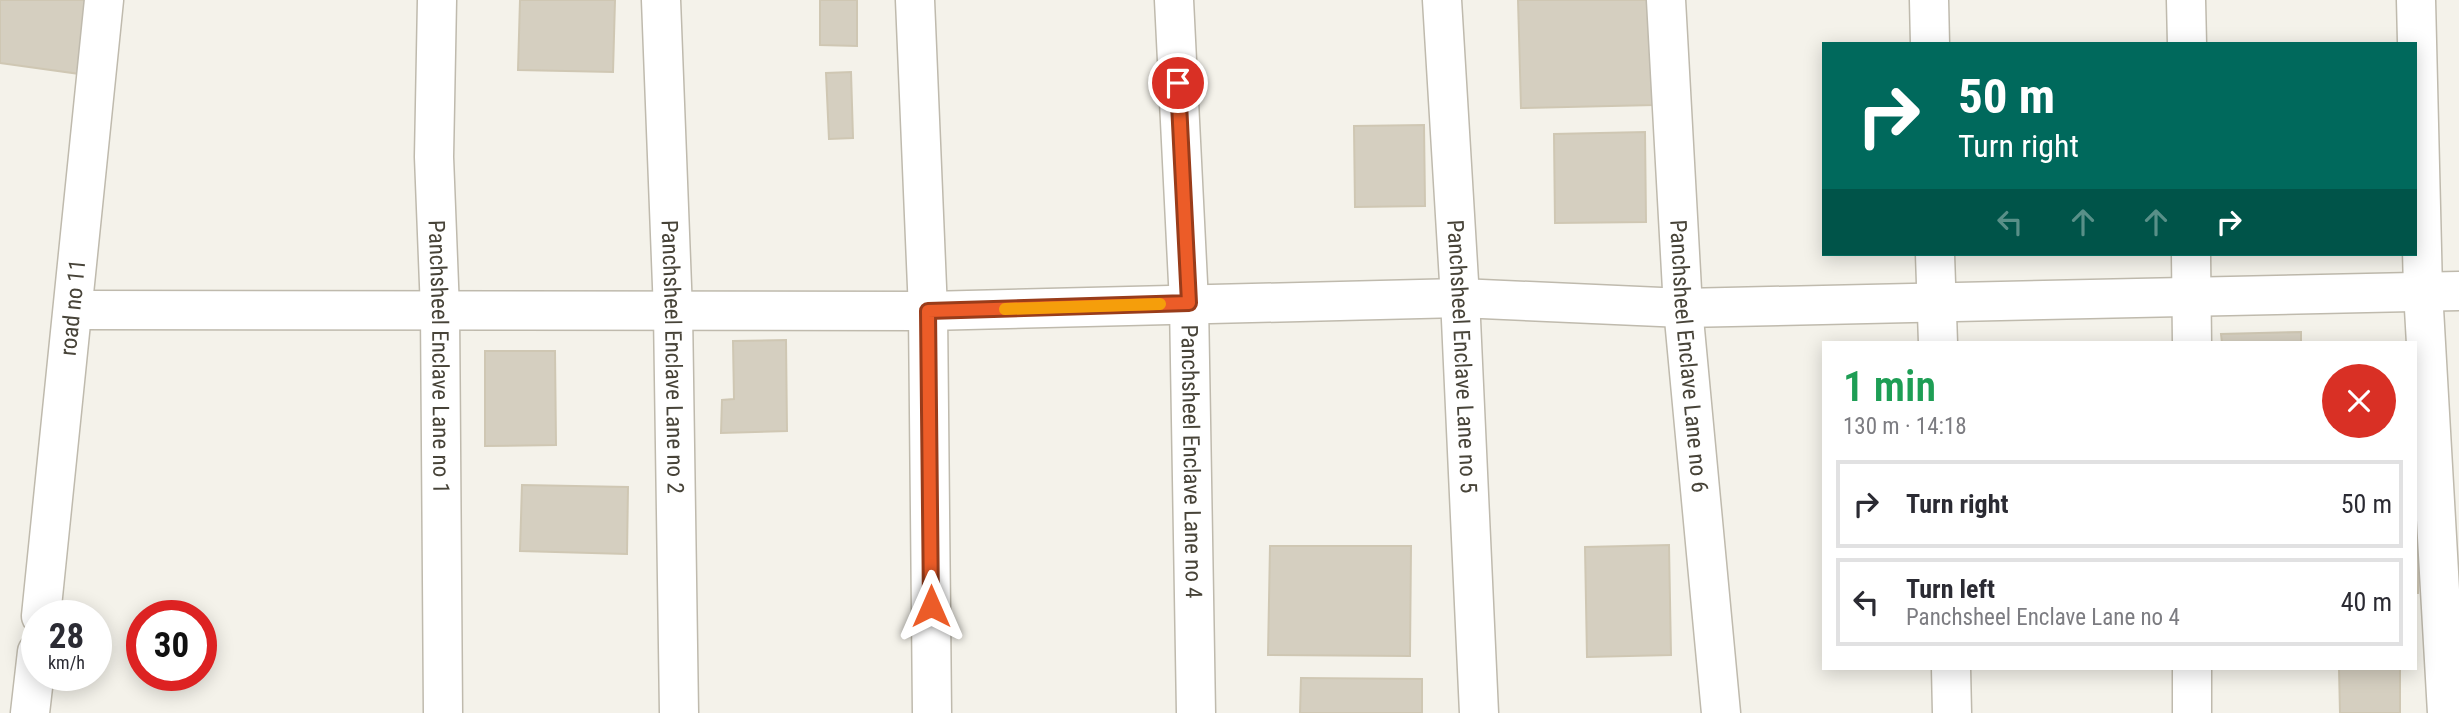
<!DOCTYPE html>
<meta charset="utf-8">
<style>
:root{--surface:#fff;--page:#f2f2f3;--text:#2b2b33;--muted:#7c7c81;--line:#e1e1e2}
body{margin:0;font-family:"Roboto Condensed",sans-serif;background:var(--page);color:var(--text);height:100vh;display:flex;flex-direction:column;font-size:26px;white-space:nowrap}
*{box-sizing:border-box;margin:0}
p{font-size:23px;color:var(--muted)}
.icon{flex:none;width:38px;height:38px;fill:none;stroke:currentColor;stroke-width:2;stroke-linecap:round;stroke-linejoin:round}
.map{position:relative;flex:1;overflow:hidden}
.sheet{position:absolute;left:1822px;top:341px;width:595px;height:329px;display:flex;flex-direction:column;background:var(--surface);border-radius:0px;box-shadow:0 4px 18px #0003}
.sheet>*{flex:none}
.banner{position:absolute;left:1822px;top:42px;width:595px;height:214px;border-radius:0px;box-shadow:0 4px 18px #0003;background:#00695c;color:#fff;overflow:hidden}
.speed{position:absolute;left:21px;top:600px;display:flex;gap:14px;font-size:35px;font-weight:700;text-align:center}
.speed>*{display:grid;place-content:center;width:91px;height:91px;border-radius:50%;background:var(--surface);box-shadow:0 4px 18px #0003;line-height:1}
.speed small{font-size:18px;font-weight:400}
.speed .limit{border:10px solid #d22;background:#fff;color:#111}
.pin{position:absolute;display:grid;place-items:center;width:60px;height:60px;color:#fff;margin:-30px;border:4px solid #fff;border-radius:50%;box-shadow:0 2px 7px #0007}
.me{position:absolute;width:77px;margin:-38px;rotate:0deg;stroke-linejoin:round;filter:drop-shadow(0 0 5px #0008)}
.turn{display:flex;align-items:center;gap:24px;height:147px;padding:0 21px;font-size:32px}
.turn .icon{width:91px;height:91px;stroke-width:2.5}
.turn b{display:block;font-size:49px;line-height:60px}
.lanes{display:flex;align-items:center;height:66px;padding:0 21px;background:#0003;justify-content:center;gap:35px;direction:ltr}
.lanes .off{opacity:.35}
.round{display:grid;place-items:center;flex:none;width:74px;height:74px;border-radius:37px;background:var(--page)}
.headline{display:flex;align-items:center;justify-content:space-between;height:119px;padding:0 21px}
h1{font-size:42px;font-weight:600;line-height:52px;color:#1e9e55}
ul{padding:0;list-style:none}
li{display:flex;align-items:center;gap:21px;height:88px;margin:0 14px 10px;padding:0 7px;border:4px solid var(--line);border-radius:0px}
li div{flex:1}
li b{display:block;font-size:26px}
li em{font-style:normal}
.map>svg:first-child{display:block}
.building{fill:#d5cfc0;stroke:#cfc7b3;stroke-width:2}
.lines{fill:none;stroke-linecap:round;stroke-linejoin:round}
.minor-casing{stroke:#bfbaad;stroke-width:41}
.minor{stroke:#fff;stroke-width:38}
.route-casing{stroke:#993c1a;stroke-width:18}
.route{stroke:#ec5c28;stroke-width:12}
.slow{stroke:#f59e0b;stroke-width:12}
.labels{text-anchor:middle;stroke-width:5;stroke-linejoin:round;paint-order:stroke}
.street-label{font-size:23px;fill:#474338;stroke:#fff}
</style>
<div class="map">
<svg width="2459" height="713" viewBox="0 0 2459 713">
<rect width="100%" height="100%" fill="#f4f2ea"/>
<path class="building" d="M0,0H90L80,74L0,63Z
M520,0H615L613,72L518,70Z
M820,0H857V46L820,45Z
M1518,0H1651L1654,105L1521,108Z
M851,72L853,138L829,139L826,73Z
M1424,125L1425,206L1355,207L1354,126Z
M1645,132L1646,222L1555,223L1554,134Z
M2301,332V343H2222L2221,334Z
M786,340L787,431L721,433L722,400L734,399L733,341Z
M485,351H555L556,445L485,446Z
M522,485L628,487L627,554L520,551Z
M2415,531H2421L2418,593H2415Z
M1669,545L1671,655L1587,657L1585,547Z
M1270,546H1411L1410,656L1268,655Z
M2339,668H2400V713H2340Z
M1301,678L1422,679V713H1300Z"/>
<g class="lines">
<g class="minor-casing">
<g id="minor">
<path id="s1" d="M437,0L434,157L440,310L443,713"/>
<path id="s2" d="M661,0L673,312L679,713"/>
<path d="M915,0L928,311L932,713"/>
<path id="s3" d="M1174,0L1189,303L1196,713"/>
<path id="s4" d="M1442,0L1460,298L1479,713"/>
<path id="s5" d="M1666,0L1683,308L1721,713"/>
<path d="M1929,0L1930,44"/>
<path d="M2186,0L2187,44"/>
<path d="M2416,0L2423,291L2447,713"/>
<path d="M1935,254L1938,343"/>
<path d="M2191,254L2192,343"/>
<path d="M74,310L928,311L1460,298L1683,308L2459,291"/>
<path id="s6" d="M41,616L104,0"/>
<path d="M1951,668L1952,713"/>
<path d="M2192,668V713"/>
<path d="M30,713L37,652"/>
</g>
</g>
<use href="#minor" class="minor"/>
</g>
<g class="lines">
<g class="route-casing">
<path id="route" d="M931,606L928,311L1189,303L1178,83"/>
</g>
<use href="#route" class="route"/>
<path class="slow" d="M1005,309L1160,304"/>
</g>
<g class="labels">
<g class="street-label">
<text dy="8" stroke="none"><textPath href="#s6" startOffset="310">road no 11</textPath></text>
<text dy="8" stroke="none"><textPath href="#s1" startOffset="357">Panchsheel Enclave Lane no 1</textPath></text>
<text dy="8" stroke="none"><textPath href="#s2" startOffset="357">Panchsheel Enclave Lane no 2</textPath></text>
<text dy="8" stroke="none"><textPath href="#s4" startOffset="357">Panchsheel Enclave Lane no 5</textPath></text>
<text dy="8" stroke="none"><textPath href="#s5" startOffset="357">Panchsheel Enclave Lane no 6</textPath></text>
<text dy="8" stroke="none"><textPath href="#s3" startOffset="462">Panchsheel Enclave Lane no 4</textPath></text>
</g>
</g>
</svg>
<div class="speed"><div>28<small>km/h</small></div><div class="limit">30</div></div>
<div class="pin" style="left:1178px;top:83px;background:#d93025"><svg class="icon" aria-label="arrive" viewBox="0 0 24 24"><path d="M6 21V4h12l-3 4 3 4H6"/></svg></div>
<svg class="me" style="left:931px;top:606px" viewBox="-20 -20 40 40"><path d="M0-17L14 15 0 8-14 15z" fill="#ec5c28" stroke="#fff" stroke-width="4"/></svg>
<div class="banner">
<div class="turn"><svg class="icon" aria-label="right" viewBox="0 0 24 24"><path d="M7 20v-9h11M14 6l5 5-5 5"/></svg><div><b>50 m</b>Turn right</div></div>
<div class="lanes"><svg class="icon off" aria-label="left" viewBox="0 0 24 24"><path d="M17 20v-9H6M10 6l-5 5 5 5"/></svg><svg class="icon off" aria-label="ahead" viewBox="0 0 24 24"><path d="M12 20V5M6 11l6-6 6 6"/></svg><svg class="icon off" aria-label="ahead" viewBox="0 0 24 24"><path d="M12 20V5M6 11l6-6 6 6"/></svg><svg class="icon" aria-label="right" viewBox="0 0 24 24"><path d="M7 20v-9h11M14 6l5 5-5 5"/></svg></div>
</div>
<section class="sheet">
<div class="headline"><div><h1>1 min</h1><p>130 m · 14:18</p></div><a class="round" style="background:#d93025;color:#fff"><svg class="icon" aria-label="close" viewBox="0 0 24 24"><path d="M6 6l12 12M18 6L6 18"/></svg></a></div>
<ul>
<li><svg class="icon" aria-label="right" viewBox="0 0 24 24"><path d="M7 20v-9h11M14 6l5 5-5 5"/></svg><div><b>Turn right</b></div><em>50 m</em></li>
<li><svg class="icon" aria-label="left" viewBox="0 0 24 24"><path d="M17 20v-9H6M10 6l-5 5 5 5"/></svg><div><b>Turn left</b><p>Panchsheel Enclave Lane no 4</p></div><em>40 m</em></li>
</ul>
</section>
</div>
